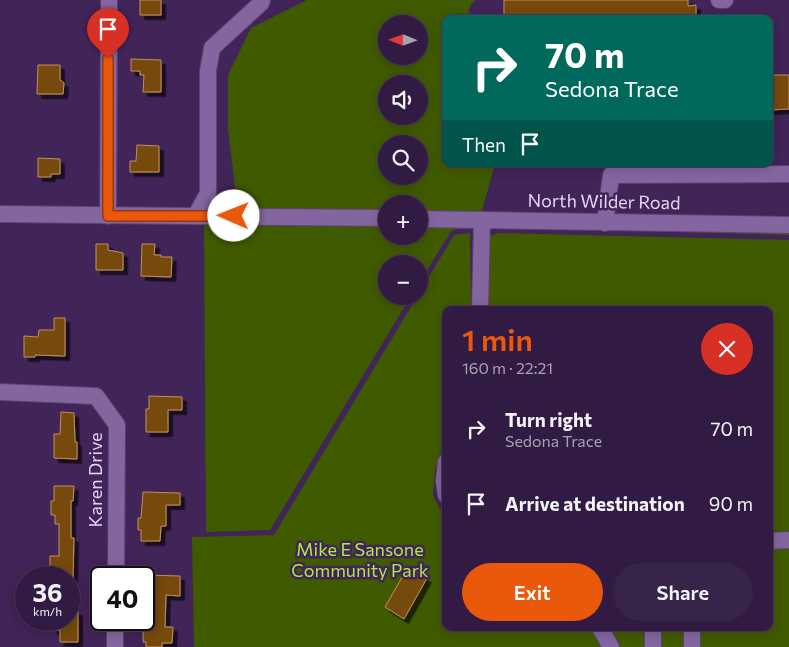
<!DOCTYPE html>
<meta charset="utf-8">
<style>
:root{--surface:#311b42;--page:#392449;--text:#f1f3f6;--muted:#a8a1b2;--line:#4c395b;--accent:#ea580c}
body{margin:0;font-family:Commissioner,sans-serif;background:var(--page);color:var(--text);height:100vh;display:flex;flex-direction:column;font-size:19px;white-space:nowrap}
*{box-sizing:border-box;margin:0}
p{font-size:16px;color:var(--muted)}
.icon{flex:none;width:28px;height:28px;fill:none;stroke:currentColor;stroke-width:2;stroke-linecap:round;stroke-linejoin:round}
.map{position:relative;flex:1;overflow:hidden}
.drawer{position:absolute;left:442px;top:306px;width:331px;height:325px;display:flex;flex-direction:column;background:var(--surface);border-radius:10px;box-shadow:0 2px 12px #0003,0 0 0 1px var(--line)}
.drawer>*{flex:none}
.top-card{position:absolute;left:442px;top:15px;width:331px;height:152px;border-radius:10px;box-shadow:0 2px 12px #0003,0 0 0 1px var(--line);background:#00695c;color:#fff;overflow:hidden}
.needle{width:32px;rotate:271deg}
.tools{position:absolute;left:378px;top:15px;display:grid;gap:10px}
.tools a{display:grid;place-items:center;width:50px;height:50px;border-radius:50%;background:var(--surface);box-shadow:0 2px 12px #0003,0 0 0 1px var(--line);font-size:25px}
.speed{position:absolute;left:15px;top:566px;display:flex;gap:10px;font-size:25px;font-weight:700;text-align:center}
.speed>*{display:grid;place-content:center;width:65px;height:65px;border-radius:50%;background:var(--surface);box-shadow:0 2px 12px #0003,0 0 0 1px var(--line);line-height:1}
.speed small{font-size:12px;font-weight:400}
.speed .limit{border:2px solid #111;border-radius:8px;background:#fff;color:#111}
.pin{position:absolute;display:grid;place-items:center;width:42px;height:42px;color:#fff;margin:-51px -21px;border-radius:50% 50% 50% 0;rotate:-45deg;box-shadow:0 0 5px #0007}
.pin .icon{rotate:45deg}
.me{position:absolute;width:55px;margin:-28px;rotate:271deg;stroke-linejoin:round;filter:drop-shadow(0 0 4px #0008)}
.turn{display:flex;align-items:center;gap:18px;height:105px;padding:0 20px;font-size:22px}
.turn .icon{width:65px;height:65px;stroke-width:2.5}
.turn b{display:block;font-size:35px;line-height:42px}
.then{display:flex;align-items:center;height:48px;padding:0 20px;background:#0003;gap:10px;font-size:19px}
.round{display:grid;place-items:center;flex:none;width:52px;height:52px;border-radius:26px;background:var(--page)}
.headline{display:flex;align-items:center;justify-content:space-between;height:85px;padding:0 20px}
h1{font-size:30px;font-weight:600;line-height:38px;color:var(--accent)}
.action{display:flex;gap:10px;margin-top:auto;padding:10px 20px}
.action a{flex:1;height:58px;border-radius:30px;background:var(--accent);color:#fff;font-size:20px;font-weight:600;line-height:58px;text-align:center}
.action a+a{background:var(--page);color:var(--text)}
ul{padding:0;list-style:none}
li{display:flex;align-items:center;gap:15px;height:75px;padding:0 20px}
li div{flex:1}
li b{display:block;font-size:19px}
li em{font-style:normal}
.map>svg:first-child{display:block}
.green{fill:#405a00;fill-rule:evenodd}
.building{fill:#76480c;stroke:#c2905b;filter:url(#shadow)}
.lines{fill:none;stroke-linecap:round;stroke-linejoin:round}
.minor-casing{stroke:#5c4270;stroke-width:18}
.minor{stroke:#8366a0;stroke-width:16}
.route-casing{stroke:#983908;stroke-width:12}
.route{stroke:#ea580c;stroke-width:9}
.labels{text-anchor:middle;stroke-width:5;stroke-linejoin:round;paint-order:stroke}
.street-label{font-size:18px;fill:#e3d4f4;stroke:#412458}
.park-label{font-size:18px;fill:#b0e844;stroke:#412458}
</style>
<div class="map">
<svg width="789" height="647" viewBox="0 0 789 647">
<defs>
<filter id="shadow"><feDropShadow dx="4.5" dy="4.5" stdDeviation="0" flood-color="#0009"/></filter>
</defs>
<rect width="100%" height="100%" fill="#412458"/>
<path class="green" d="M307,0H475L470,6L468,19H446V164H495L481,214L419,213V204H386V212L238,210L228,129V75L251,28ZM386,24H419V56H386ZM386,84H419V116H386ZM386,144H419V176H386Z
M204,222L386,224V236H419V225L789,232V235L499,227C483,233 469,227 452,230L419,283V264H386V296H411L270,530L206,532Z
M470,233L471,310H446V432L435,471L433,495L446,521V628H588L595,635L601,647H194L192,537L274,535L454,235Z
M499,233L789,240V647H616L606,628H770V310H486L487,242L490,236Z"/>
<path class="building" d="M140,0H161V15H140Z
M504,0H688V6L696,5V19H504Z
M131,59L161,60V92H143L144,75H140V71H131Z
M38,65H60V80L64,83L63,94H37Z
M770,75H789V109L770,110Z
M137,145L159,146V172H130V161H136Z
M38,158L60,159V174H51V177H38Z
M96,244H108V250L123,253V270H96Z
M142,244H155L154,255H161V257H172L171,277L141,276Z
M54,318H65V356L35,355V357H24V336L38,337L39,330H54Z
M149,396L182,397V410H168V432H146V409H149Z
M61,412L74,413L75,442H77V459L54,458V434H60Z
M54,486H74L73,501H71V538H74L73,578H50V556H59V524H55V515H51V501H54Z
M143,492L180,493V505H166V526H161L160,541H141V530H138V518H141Z
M408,567L427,578L404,619L385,607Z
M144,575L180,576V596L166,595L165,627H173L172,643H162V647H146V642H143Z
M69,610L78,611V642H60V630H53V620H69Z"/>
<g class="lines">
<g class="minor-casing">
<path id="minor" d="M719,0H725
M0,214L386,218
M196,215L208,193V71L212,48L261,3L262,0
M108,216L109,0
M419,219L789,225
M605,223L611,175L789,174
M480,310L482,220
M0,392L96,396L117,425L116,578
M446,462L444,481L446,495
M770,541L789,540
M600,628L611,647
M115,647V620
M653,647V628
M692,647V628"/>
</g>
<use href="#minor" class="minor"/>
</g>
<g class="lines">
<g class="route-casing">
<path id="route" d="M108,59V216H234"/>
</g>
<use href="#route" class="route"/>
</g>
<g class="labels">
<g class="street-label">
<text transform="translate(604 202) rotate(1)" y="6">North Wilder Road</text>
<text transform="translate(96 480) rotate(-90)" y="6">Karen Drive</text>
</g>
<g class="park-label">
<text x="360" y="556">Mike E Sansone<tspan x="360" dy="21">Community Park</tspan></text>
</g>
</g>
</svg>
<div class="tools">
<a><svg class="needle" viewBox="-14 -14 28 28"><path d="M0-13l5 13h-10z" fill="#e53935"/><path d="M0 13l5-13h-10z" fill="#a8a1b2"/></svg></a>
<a><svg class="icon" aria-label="sound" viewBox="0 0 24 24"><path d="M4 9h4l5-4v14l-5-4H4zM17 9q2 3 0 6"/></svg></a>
<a><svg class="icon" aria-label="search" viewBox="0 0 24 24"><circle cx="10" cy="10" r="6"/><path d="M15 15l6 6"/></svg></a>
<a>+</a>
<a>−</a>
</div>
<div class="speed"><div>36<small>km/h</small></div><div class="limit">40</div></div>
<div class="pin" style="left:108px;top:59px;background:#d93025"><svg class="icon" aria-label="arrive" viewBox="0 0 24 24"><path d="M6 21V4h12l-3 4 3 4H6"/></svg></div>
<svg class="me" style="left:234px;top:216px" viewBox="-20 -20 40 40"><circle r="19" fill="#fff"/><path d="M0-13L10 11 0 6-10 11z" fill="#ea580c"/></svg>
<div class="top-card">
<div class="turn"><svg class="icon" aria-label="right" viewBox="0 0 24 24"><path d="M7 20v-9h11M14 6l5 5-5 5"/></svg><div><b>70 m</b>Sedona Trace</div></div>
<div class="then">Then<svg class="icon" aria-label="arrive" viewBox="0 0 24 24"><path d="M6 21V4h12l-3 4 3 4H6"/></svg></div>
</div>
<section class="drawer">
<div class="headline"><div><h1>1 min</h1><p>160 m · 22:21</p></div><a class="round" style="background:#d93025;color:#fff"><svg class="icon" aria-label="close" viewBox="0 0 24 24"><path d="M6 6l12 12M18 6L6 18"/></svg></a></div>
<ul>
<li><svg class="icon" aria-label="right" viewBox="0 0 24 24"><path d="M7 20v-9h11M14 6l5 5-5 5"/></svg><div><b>Turn right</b><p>Sedona Trace</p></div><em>70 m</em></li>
<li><svg class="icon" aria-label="arrive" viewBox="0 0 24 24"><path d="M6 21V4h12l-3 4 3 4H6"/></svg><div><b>Arrive at destination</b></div><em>90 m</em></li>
</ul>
<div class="action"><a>Exit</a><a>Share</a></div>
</section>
</div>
